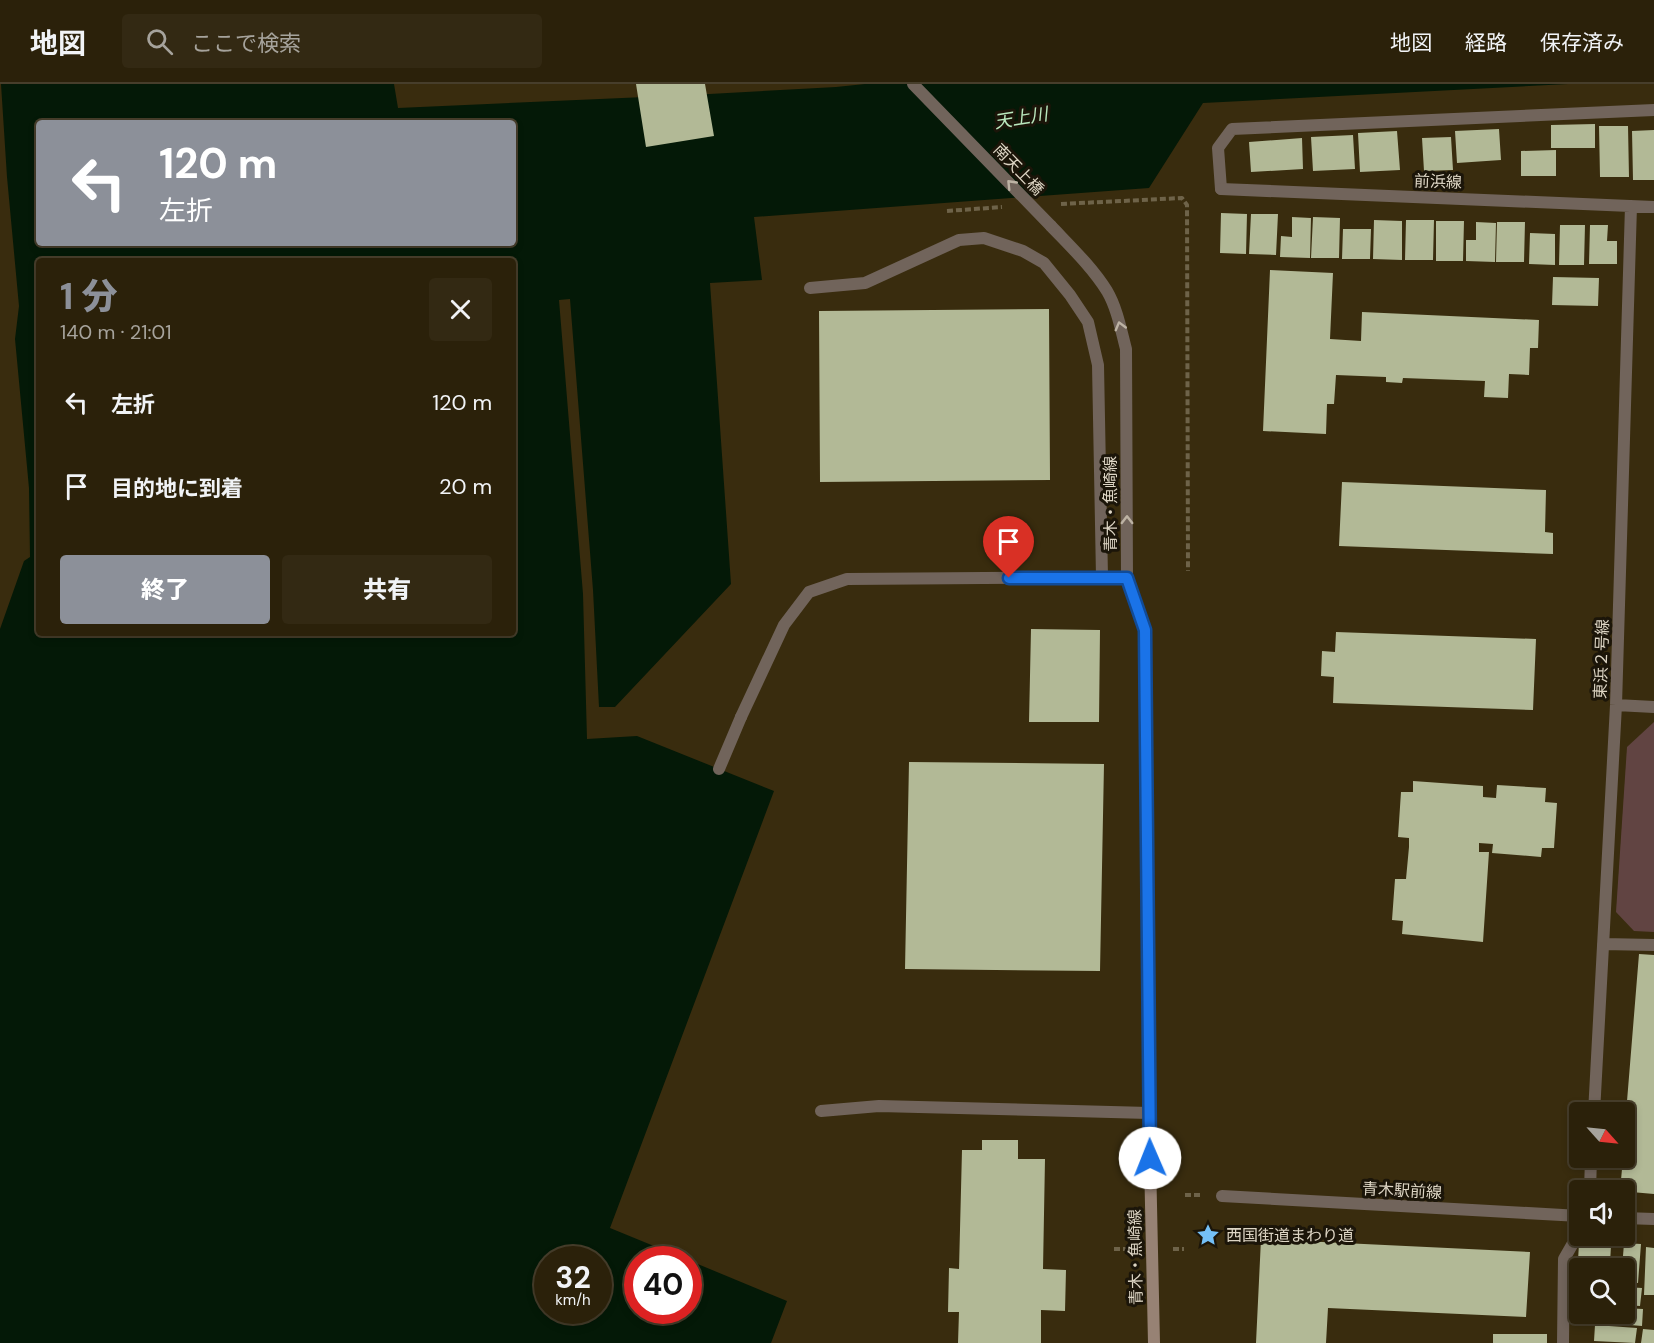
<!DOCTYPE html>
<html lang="ja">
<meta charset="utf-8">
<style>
:root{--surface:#2b210a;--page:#332913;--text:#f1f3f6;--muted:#a6a39c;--line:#473e2b;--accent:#8c9099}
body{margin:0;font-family:"DM Sans","Noto Sans JP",sans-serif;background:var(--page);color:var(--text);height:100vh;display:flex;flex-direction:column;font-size:22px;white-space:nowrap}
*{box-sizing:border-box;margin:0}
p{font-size:20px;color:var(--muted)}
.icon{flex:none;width:33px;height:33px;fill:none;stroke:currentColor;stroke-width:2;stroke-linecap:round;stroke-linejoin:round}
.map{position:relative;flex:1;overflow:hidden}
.details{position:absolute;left:36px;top:174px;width:480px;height:378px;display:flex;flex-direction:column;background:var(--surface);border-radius:6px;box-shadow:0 3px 9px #0003,0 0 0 2px var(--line)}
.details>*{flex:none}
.hud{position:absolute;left:36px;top:36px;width:480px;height:126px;border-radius:6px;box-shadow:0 3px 9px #0003,0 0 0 2px var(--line);background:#8c9099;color:#fff;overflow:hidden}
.needle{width:39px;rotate:117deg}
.controls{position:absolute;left:1569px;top:1018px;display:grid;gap:12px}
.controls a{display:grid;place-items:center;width:66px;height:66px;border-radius:6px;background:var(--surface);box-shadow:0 3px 9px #0003,0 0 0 2px var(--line);font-size:30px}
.speed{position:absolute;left:534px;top:1162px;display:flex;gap:12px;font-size:30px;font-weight:700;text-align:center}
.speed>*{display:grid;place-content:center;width:78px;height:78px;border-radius:50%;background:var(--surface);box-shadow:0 3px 9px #0003,0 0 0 2px var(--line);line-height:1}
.speed small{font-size:15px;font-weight:400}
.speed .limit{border:9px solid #d22;background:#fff;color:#111}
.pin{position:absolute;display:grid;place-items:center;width:51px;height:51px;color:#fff;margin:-62px -26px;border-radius:50% 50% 50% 0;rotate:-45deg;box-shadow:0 0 6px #0007}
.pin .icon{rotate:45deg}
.me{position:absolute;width:66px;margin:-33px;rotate:359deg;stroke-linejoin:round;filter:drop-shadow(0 0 4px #0008)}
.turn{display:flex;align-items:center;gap:21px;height:126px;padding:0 24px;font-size:27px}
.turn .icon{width:78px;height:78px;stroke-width:2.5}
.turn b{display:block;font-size:42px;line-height:51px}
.round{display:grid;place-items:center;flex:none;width:63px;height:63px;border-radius:6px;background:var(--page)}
.summary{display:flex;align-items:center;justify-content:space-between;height:102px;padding:0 24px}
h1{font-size:36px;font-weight:800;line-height:45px;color:var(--accent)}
.button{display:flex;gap:12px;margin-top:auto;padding:12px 24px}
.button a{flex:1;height:69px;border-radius:6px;background:var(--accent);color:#fff;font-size:24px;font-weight:800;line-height:69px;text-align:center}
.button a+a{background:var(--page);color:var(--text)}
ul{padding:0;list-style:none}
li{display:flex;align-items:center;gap:18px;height:84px;padding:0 24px}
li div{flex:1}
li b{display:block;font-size:22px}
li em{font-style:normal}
header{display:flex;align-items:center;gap:36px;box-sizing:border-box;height:84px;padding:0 30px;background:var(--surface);border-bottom:2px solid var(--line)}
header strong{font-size:28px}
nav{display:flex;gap:33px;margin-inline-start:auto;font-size:21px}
.search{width:420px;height:54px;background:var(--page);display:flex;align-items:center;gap:15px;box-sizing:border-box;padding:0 21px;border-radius:6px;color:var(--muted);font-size:22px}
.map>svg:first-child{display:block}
.green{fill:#614442}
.water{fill:#041907;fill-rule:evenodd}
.building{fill:#b2b996}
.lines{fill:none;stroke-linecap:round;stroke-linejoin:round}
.path{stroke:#6e6349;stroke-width:4;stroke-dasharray:6 3;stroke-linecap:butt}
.lane{stroke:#71645b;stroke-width:12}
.street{stroke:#71645b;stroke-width:12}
.secondary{stroke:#978274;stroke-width:12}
.street-bridge{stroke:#71645b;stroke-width:12}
.oneway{stroke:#bdb3a4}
.route-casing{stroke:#114b97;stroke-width:15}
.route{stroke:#1a73e8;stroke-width:10}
.labels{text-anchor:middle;stroke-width:6;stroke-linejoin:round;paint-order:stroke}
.street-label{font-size:16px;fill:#ddd5c4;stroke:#1b1509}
.poi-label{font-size:16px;fill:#ddd5c4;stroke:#1b1509;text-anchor:start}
.water-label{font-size:18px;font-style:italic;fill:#bae8be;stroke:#1b1509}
</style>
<header>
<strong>地図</strong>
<div class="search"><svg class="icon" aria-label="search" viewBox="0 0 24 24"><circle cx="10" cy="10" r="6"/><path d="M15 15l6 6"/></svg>ここで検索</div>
<nav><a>地図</a><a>経路</a><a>保存済み</a></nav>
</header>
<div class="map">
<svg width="1654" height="1259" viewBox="0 0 1654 1259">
<rect width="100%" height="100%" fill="#392c0e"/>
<path class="green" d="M1654,638V848L1634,847L1616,828L1627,663Z"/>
<path class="water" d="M1,0H394L398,24L691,11L836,3L865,0H1568L1203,19L1149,104L754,133L762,196L710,199L731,500L615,623H599L593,506L570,215L559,216L583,510L587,655L637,652L774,707L610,1144L688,1176H638V1227H688V1176L787,1217L771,1259H0V545L24,477L30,473L29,404L15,255L19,222L7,93ZM39,39H513V159H39ZM39,177H513V549H39ZM548,1176H598V1227H548Z"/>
<path class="building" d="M636,0H705L714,52L646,63Z
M1595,40V64H1551V41Z
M1599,42H1628L1629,93H1600Z
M1499,45L1501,76L1457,79L1455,47Z
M1654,46V96H1633L1632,47Z
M1397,47L1400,86L1360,88L1358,49Z
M1353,51L1355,85L1313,87L1311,53Z
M1451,53L1453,86L1424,87L1422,54Z
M1302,54L1303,85L1251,88L1249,58Z
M1556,66V92H1521V67Z
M1221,129L1247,130L1246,170L1220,169Z
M1251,130H1278L1276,171L1249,170Z
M1292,133L1311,134L1310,174L1280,173L1281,152L1292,153Z
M1313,133L1340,134L1339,174H1311Z
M1374,136L1402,137V176L1373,175Z
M1406,136H1434L1433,176H1405Z
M1436,137H1464L1463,177H1436Z
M1476,138L1496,139L1495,178L1466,177V156H1476Z
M1497,138H1525L1524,178H1496Z
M1560,141H1585L1584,181H1559Z
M1590,141H1608L1607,157H1617V180H1589Z
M1343,145H1371L1370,175H1342Z
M1530,149L1555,150V181L1529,180Z
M1270,186L1333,189L1330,255L1361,257L1362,228L1539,236L1538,264H1530L1529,291L1509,290L1508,314L1484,313L1485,297L1403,294L1402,299L1386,298V293L1336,291L1334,320H1327L1326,350L1263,347Z
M1553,193L1599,194L1598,222L1552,221Z
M1049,225L1050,396L820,398L819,227Z
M1342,398L1546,406L1545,448L1553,449V470L1339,462Z
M1031,545L1100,546L1099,638H1029Z
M1336,548L1536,555L1533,626L1333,619L1334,593L1321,592L1322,567L1335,568Z
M909,678L1104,680L1100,887L905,885Z
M1413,697L1483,702V713L1496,714L1497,701L1546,704L1545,718L1557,719L1554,764H1542L1541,773L1492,769L1493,760L1479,759V768H1489L1483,858L1402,850L1403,837L1392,836L1395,795H1406L1409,763V754L1398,753L1401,708H1413Z
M1639,870L1654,871V1110L1620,1107L1623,1074H1624V1054Z
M982,1056H1018V1075H1045L1043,1185L1066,1186L1065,1227L1041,1226V1259H958L959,1228H948L949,1184L959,1185L962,1066H982Z
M1261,1155L1530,1168L1526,1233L1328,1224L1326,1259H1256Z
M1579,1159L1611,1162L1610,1179L1578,1177Z
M1624,1159L1641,1160L1638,1199L1624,1198V1185H1622Z
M1646,1163L1654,1164V1211H1644Z
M1584,1180L1616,1183V1185H1584Z
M1624,1203L1642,1204L1640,1222L1624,1221Z
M1624,1224L1643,1225L1642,1242L1594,1238V1230H1624Z
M1595,1241L1637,1244L1635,1259L1594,1257Z
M1643,1245L1654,1246V1259H1641Z
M1493,1250H1547V1259H1493Z"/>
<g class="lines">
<path class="path" d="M1061,120L1182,114L1187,121L1188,487
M947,127L1002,123
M1185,1111H1200
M1114,1165H1132
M1173,1165H1184"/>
<path class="lane" d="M1221,105L1218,64L1232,45L1654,26
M810,204L865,199L959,156L984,154L1023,167L1044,179L1070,211L1088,238L1098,281L1102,493
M719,685L741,633"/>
<path class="street" d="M1221,105L1654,123
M1616,621L1654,623
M741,633L784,541L809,508L847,495L1102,493L1127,494L1126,265C1121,246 1117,224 1107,207C1092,183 1070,162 1051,142
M1603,860L1654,861
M821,1027L879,1022L1149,1029
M1594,1029L1616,621L1631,122
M1590,1107L1591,1074
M1222,1112L1580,1132
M1624,1134L1654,1135
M1563,1259L1564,1175L1580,1147"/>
<path class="secondary" d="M1127,494L1145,546L1149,1029L1154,1259"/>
<path class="street-bridge" d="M913,0L1051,142"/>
</g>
<defs><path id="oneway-chevron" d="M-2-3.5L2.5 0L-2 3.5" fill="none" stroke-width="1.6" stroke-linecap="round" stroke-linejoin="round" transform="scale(1.5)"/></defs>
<g class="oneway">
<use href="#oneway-chevron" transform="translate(1011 100) rotate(-134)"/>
<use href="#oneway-chevron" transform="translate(1120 242) rotate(-105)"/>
<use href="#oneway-chevron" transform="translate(1127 436) rotate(-90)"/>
</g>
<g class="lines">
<g class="route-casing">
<path id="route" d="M1009,494H1127L1145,546L1150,1074"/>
</g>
<use href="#route" class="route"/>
</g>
<defs>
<g id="sight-bare" transform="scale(1.8)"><path d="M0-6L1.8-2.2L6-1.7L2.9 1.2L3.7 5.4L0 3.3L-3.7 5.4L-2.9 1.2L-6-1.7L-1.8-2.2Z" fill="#74c0f6" stroke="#1b1509" stroke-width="2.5" paint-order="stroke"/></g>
</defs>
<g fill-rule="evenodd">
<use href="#sight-bare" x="1208" y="1151"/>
</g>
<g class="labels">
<g class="street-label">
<text transform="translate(1019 85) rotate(46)" y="6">南天上橋</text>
<text transform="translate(1438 97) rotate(2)" y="6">前浜線</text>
<text transform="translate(1110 420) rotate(-90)" y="6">青木・魚崎線</text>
<text transform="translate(1601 575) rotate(-88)" y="6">東浜２号線</text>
<text transform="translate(1402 1106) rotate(3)" y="6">青木駅前線</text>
<text transform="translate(1135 1173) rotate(-91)" y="6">青木・魚崎線</text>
</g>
<g class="poi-label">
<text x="1226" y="1157">西国街道まわり道</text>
</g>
<g class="water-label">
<text transform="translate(1021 34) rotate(-9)" y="6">天上川</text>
</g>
</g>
</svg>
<div class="controls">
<a><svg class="needle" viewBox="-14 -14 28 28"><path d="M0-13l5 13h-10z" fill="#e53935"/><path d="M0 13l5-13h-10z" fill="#a6a39c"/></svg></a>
<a><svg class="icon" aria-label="sound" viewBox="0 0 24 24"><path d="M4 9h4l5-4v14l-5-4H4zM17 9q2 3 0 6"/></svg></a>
<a><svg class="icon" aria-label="search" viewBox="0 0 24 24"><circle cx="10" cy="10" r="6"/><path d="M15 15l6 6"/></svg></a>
</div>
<div class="speed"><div>32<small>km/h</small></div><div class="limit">40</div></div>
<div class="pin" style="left:1009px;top:494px;background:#d93025"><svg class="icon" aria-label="arrive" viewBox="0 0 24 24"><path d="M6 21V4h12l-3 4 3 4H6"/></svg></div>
<svg class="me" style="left:1150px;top:1074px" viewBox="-20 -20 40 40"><circle r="19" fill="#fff"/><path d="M0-13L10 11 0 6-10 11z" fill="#1a73e8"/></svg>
<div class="hud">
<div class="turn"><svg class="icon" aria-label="left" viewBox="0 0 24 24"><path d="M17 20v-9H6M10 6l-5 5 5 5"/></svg><div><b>120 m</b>左折</div></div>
</div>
<section class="details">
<div class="summary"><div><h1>1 分</h1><p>140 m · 21:01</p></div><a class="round"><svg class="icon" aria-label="close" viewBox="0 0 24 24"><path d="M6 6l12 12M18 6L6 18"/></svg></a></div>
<ul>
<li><svg class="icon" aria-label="left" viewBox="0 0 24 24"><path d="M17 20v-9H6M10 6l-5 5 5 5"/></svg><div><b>左折</b></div><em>120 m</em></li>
<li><svg class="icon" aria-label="arrive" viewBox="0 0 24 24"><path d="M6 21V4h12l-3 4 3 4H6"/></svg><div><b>目的地に到着</b></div><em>20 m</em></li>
</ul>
<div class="button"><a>終了</a><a>共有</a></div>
</section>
</div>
